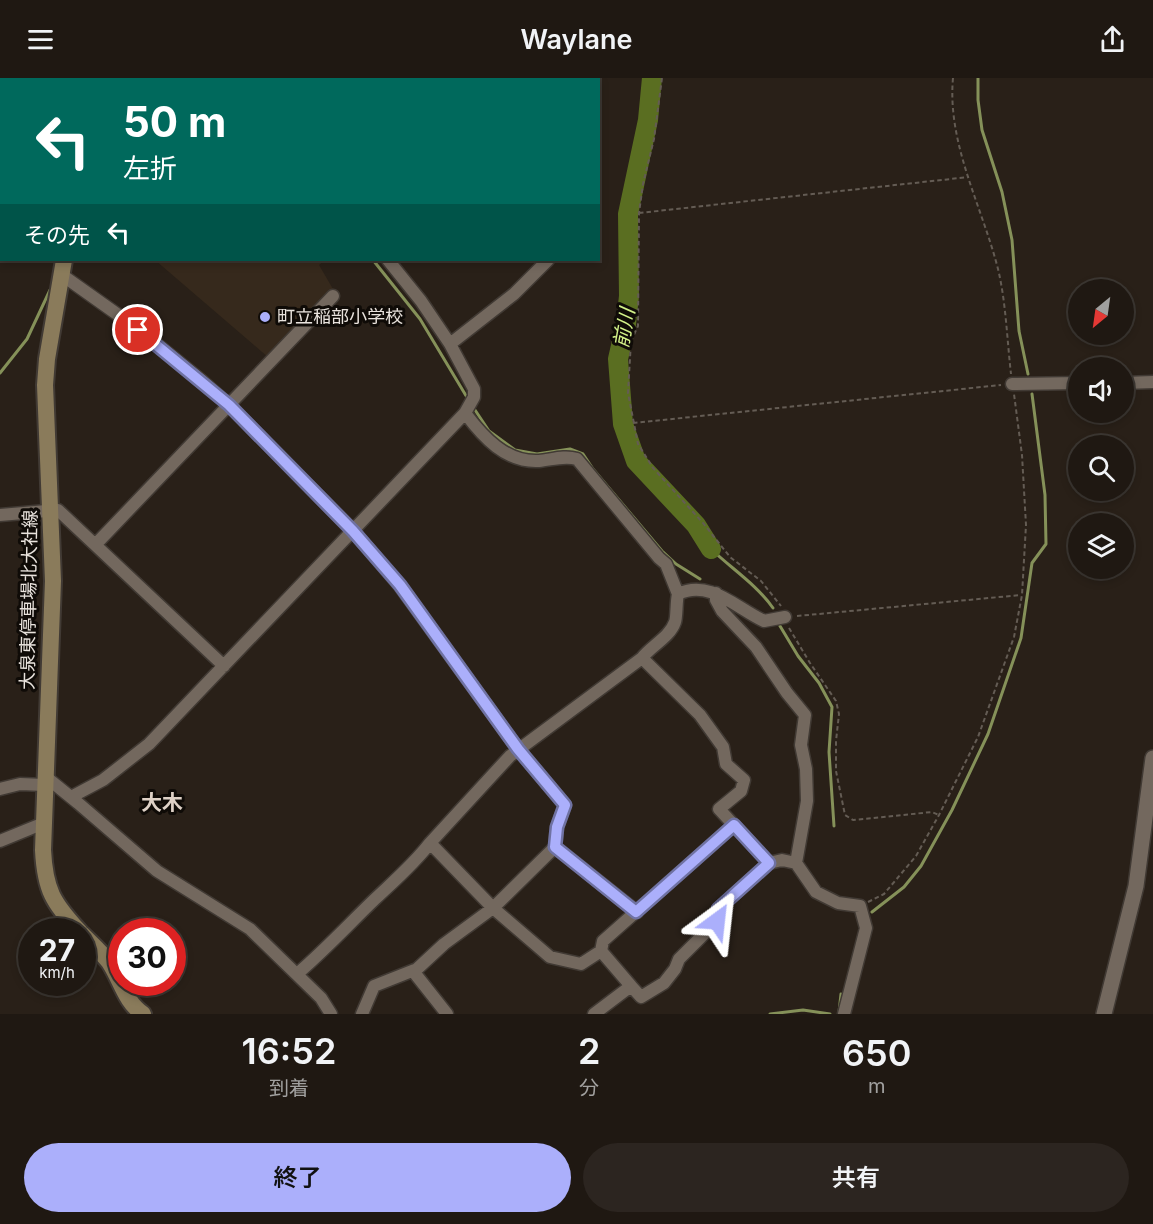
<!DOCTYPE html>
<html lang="ja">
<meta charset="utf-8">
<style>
:root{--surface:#1f1812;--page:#2c2520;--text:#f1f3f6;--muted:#a1a09f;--line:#3c3732;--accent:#abaffb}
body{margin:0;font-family:Inter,"Noto Sans JP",sans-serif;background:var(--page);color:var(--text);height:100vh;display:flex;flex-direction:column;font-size:22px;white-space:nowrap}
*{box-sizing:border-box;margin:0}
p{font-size:20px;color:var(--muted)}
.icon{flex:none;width:33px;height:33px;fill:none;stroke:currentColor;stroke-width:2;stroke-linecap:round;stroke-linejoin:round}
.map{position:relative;height:936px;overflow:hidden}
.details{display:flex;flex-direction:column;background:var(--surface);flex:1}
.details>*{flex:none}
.hud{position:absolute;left:0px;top:0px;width:600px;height:183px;box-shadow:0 3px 9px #0003,0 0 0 2px var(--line);background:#00695c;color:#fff;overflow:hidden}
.needle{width:39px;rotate:209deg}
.controls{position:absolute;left:1068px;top:201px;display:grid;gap:12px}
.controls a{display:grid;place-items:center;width:66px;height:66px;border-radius:50%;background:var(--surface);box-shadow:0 3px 9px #0003,0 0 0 2px var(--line);font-size:30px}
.speed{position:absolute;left:18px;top:840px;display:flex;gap:12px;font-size:30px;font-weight:700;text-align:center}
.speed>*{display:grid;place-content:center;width:78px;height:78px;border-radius:50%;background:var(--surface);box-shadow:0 3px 9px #0003,0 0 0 2px var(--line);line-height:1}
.speed small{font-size:15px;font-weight:400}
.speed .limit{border:9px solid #d22;background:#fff;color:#111}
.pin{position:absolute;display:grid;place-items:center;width:51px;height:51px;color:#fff;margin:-26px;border:3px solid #fff;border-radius:50%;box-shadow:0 2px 6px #0007}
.me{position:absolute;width:66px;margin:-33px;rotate:30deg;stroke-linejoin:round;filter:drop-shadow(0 0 4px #0008)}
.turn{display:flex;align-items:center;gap:21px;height:126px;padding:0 24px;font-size:27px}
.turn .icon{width:78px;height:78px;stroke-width:2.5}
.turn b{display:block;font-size:42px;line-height:51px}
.then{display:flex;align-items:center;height:57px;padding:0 24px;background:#0003;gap:12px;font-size:22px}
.eta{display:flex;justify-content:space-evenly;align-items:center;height:102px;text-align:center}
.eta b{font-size:36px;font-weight:600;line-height:42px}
.action{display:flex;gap:12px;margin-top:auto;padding:12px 24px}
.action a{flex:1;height:69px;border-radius:36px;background:var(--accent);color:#111;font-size:24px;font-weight:600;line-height:69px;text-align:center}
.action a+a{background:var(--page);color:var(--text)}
header{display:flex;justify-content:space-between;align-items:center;height:78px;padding:0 24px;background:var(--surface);font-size:27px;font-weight:600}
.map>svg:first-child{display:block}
.built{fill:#36291c}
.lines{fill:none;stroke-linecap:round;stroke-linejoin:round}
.stream{stroke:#859159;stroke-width:3}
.river{stroke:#5a6e21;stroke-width:20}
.minor-casing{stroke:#413a34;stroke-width:15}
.tertiary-casing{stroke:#413a34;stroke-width:18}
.secondary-casing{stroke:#413a34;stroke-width:20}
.path{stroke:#645c54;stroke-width:2;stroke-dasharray:4.5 3;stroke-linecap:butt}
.minor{stroke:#73685e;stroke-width:12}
.tertiary{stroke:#73685e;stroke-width:15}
.secondary{stroke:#8a7b5b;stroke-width:16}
.route-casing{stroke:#6f72a3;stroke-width:15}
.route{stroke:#abaffb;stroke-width:10}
.poi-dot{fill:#abaffb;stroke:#0f0b07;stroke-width:2}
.labels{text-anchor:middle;stroke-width:6;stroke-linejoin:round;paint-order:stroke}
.poi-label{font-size:18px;fill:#e9e3dd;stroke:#0f0b07;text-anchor:start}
.street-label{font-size:18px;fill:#e9e3dd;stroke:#0f0b07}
.water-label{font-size:20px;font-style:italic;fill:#d3f289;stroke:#0f0b07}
.quarter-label{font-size:21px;font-weight:bold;fill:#ded1c6;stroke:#0f0b07}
</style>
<header><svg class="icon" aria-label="menu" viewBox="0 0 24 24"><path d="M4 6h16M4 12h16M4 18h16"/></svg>Waylane<svg class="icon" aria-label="share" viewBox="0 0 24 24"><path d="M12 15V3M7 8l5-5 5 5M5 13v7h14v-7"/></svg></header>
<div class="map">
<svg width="1153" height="936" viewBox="0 0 1153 936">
<rect width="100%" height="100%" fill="#292018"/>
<path class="built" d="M155,182H325L319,187L333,211L269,280Z"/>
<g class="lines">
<path class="stream" d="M218,0L220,2
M978,0V22L982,52L1002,114L1012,162L1019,253L1028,296
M373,182L420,241L468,321
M0,295L27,261L50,212
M473,329L489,353L515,372L537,376L570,371L583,376L593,391L662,473L676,486L700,501
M711,471C732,491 756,506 773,530
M780,548L798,578L819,605L832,629L829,674L834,748
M872,834L904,809L921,788L952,732L988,656L1021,560L1032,485L1046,466L1045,417L1032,316
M839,934L841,916
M770,936L803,932L830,936"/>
<path class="river" d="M652,0L648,42L628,136L629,218L626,246L618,281L623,346L636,383L696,447L711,471"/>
<g class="minor-casing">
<path id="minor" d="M228,0L230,2
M554,0V2
M0,92H2
M62,197L138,251L202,303L229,327L353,453L400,508L518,671L565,727L557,749L555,769L637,834
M450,266L514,216L548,182
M1124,305L1153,304
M1012,306L1078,305
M465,335C483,359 506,385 539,383C551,382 564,377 577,381L659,480L666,486L678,516
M0,437L58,432L224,588
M96,466L333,218
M716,515V522L722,533L756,569L787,615L805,637L801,667L806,691L807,723L796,785L816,814L838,825L860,828L866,850L844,936
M642,580C651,568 670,559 675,544C677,539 676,524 678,516C710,501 736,530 764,543L785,539
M46,699L78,725L157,793L250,851L321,920L331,936
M0,711L20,706L45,707
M71,719L103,702L149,666L465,335L474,319V311L450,266L421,223L388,182
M0,763L44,745
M430,765L493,830L550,879L581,886L601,873L603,863L734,747
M413,893L447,936
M297,896C325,872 349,846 375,821C394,803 414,786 430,765L510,678L642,580L700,637L723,669L726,686L744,702L741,713L719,731L769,785
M631,908L641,919L664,905L675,891L679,881L717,843L718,831L769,785L782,782L796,785
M362,936L374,908L417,891L444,866L493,830L555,769
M594,936L631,908L601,873"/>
</g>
<g class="tertiary-casing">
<path id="tertiary" d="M1104,936L1136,808L1153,680"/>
</g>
<g class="secondary-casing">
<path id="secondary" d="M21,2L22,0
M64,182L47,281L45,307L53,503L43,772C45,812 53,825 80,854
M82,856C91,865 101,874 109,884C121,902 125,924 143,936"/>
</g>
<path class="path" d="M662,0L654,61L643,106L639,135L638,248L631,263L628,315L638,366L653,390L703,445L730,479L761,503L781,528
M953,0C947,66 982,128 998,191C1006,224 1007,262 1011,296
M639,135L969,99
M633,345L1001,307
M797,538L1021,517
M789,550L810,585L836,623L839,636L836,663V693L845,737L853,742L932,734L939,737
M868,824L884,816L916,778L939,737L978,659L1014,559L1022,517L1026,447L1022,377L1014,316"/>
<use href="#minor" class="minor"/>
<use href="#tertiary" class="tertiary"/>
<use href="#secondary" class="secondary"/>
</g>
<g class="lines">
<g class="route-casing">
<path id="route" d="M138,252L229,327L353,453L400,507L518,671L565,727L557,749L555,769L636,834L734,747L769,785L718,831L717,843"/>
</g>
<use href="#route" class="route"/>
</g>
<circle class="poi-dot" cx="265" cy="239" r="6"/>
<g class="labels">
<g class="poi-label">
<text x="277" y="245">町立稲部小学校</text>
</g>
<g class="street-label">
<text transform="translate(29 522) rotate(-89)" y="6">大泉東停車場北大社線</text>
</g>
<g class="water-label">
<text transform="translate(624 250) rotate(-80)" y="7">前川</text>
</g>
<g class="quarter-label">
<text x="162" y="732">大木</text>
</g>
</g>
</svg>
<div class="controls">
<a><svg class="needle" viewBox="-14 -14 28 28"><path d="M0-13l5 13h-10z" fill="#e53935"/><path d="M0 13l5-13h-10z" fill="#a1a09f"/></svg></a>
<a><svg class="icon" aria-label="sound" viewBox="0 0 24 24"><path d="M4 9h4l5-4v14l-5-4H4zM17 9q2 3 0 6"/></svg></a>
<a><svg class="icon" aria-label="search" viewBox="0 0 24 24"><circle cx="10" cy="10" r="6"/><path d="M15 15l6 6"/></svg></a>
<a><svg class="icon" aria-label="layers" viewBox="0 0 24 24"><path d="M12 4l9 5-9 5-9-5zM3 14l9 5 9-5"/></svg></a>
</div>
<div class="speed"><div>27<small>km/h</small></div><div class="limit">30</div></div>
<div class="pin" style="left:138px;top:252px;background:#d93025"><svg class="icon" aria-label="arrive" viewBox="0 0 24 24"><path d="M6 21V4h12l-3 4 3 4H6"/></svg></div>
<svg class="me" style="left:717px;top:843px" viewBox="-20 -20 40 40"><path d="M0-17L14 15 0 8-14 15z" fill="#abaffb" stroke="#fff" stroke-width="4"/></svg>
<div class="hud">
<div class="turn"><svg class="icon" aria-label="left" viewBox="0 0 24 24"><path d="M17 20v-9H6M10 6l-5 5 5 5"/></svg><div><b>50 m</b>左折</div></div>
<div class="then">その先<svg class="icon" aria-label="left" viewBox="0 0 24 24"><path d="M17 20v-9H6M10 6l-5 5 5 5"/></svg></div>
</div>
</div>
<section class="details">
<div class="eta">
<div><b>16:52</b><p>到着</p></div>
<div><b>2</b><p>分</p></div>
<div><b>650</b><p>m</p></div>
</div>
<div class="action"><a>終了</a><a>共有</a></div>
</section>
